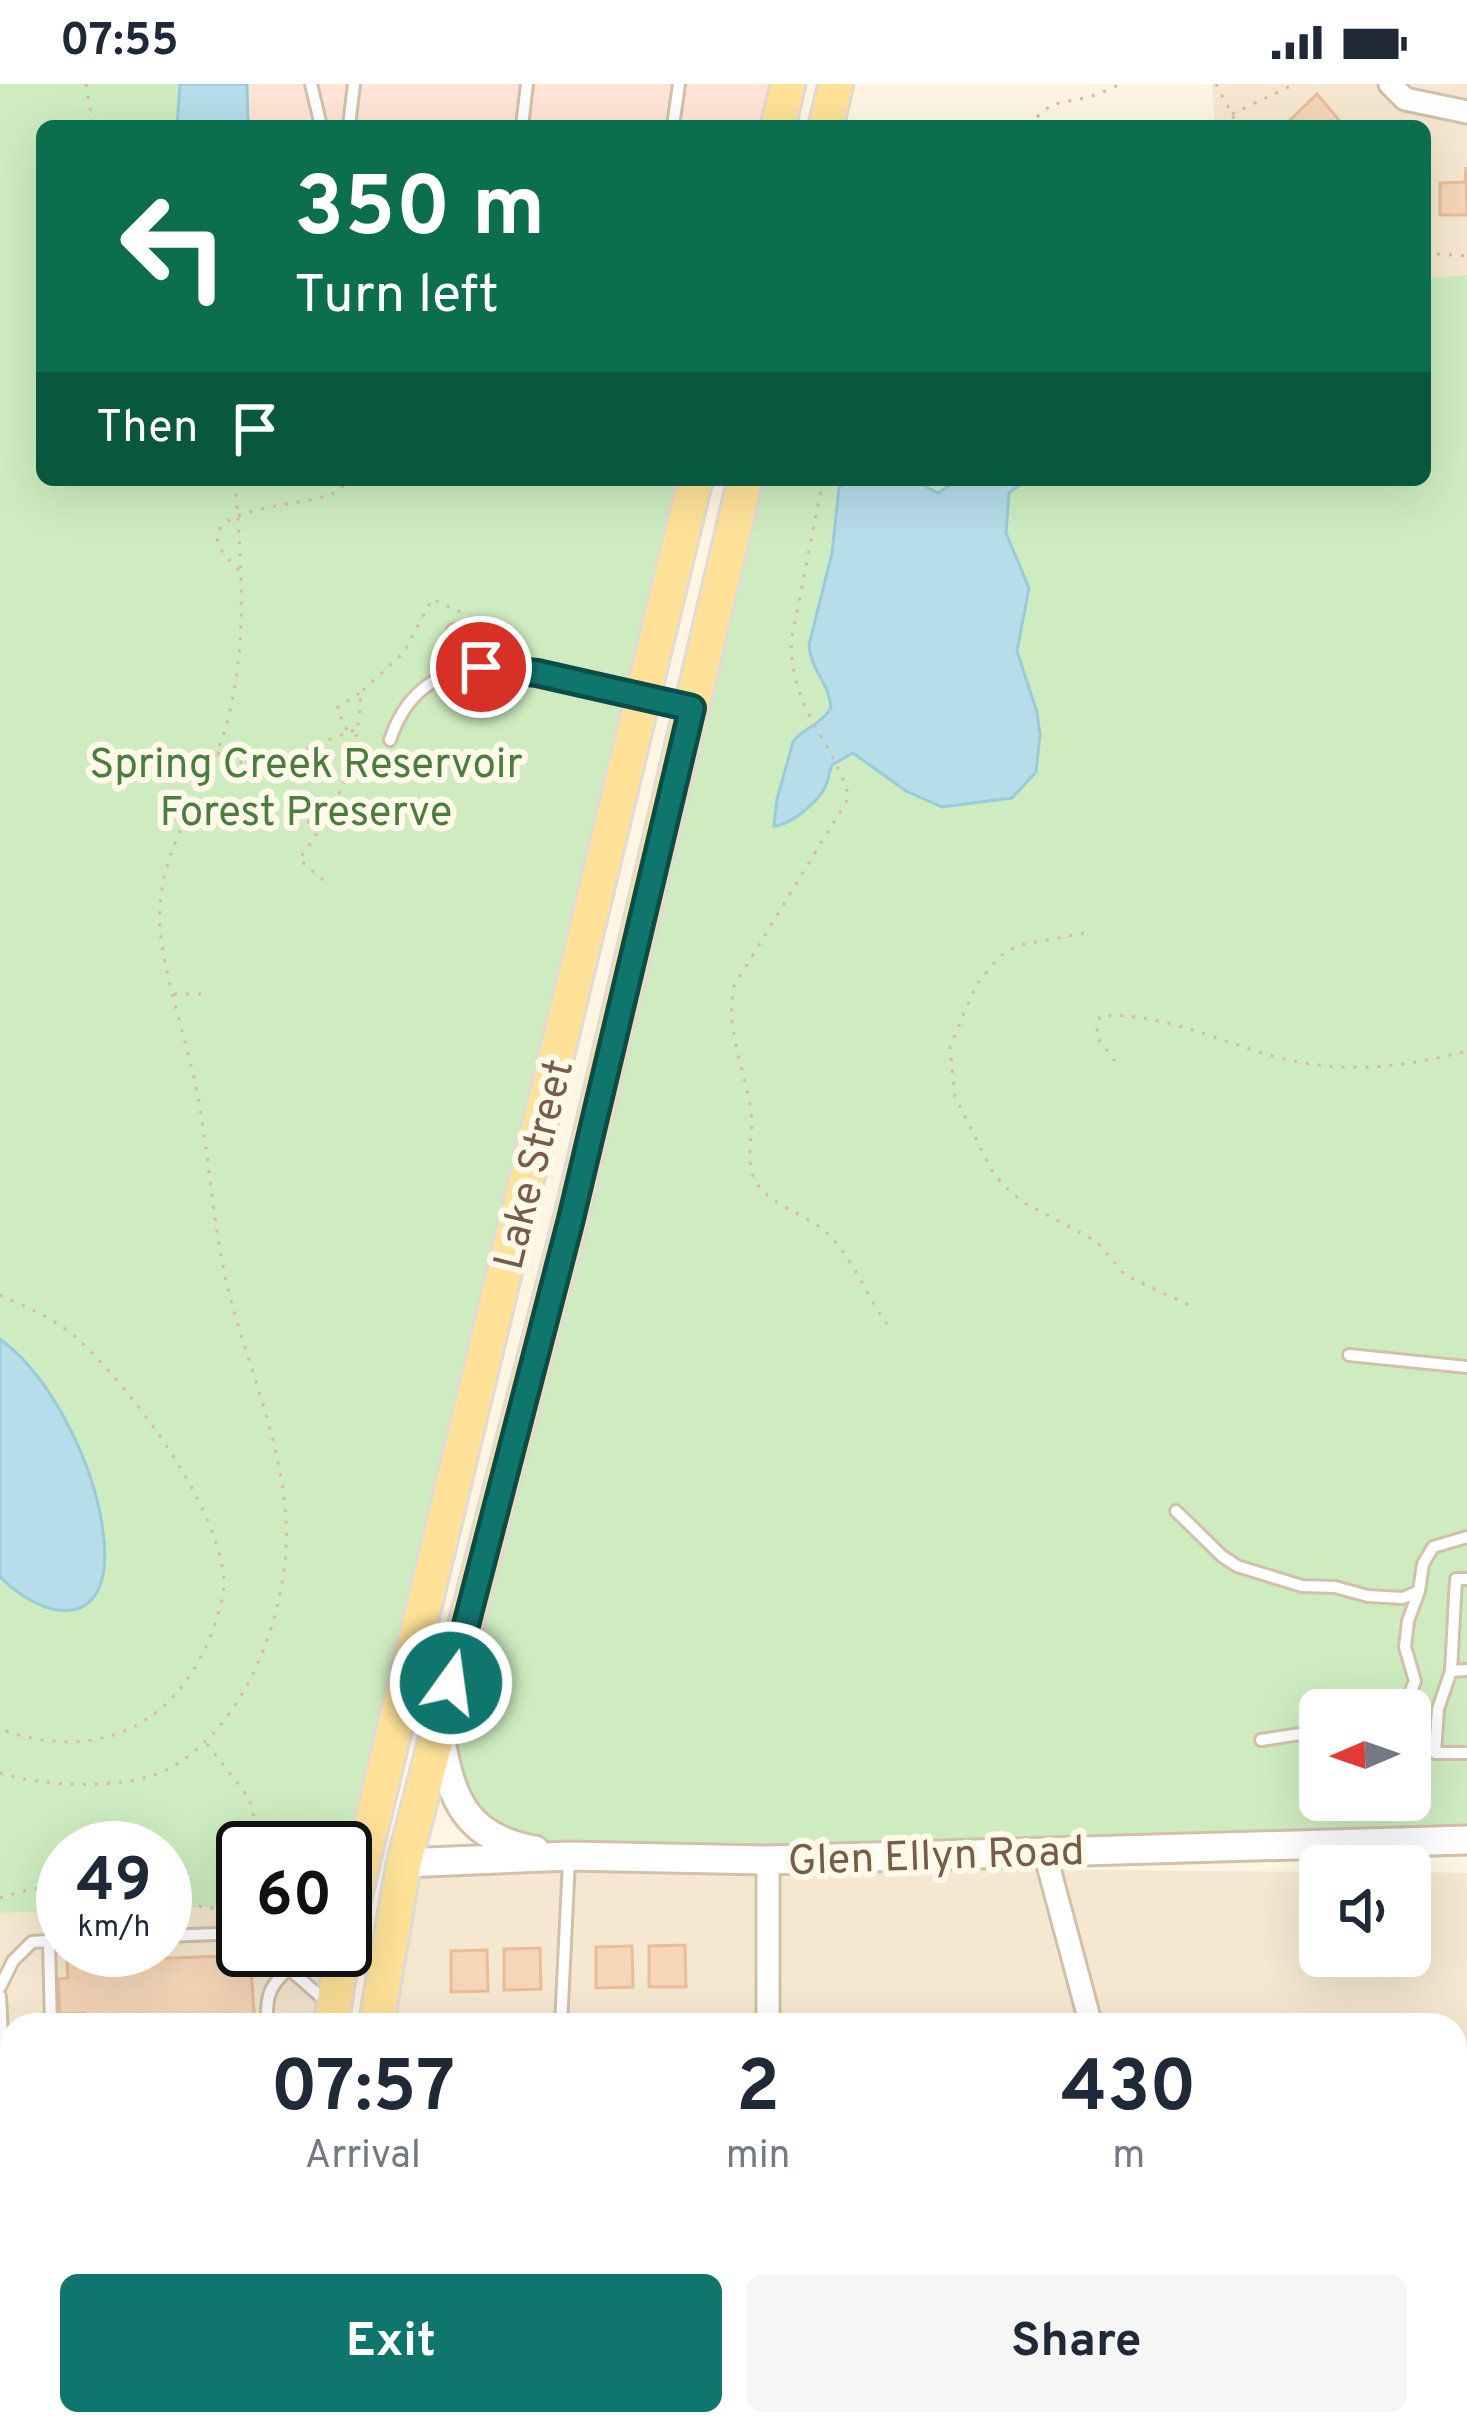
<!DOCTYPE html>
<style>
:root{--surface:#fff;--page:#f6f6f7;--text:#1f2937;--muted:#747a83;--accent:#0f766e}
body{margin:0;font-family:Overpass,sans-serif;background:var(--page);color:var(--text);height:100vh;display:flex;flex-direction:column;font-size:45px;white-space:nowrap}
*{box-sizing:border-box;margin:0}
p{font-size:39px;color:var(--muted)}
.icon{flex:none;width:66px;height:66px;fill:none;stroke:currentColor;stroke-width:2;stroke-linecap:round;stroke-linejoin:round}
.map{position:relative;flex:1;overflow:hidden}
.side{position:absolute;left:0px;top:1929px;width:1467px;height:423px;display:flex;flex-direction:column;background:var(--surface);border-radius:36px 36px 0 0;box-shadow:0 12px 48px #0002}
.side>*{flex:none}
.top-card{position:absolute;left:36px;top:36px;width:1395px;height:366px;border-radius:18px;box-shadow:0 12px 48px #0002;background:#0b6e4f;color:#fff;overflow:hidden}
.needle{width:78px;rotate:268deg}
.buttons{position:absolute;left:1299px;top:1605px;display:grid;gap:24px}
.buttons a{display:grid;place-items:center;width:132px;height:132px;border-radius:18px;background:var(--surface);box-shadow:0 12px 48px #0002;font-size:60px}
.speed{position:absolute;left:36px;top:1737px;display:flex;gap:24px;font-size:60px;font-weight:700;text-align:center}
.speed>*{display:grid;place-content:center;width:156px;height:156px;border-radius:50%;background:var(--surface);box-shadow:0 12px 48px #0002;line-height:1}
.speed small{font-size:30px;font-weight:400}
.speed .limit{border:6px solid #111;border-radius:18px;background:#fff;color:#111}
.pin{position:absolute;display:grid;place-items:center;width:102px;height:102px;color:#fff;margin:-51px;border:6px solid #fff;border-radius:50%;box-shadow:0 3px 12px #0007}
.me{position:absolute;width:132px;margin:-66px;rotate:14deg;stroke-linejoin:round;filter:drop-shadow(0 0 9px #0008)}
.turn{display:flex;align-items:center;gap:42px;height:252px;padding:0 60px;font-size:54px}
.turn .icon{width:156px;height:156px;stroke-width:2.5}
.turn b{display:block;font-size:84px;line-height:102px}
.then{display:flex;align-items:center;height:114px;padding:0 60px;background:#0003;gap:24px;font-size:45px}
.eta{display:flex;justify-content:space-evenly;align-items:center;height:204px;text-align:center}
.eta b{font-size:72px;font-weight:700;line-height:84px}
.primary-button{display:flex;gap:24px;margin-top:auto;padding:24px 60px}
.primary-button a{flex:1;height:138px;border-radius:18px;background:var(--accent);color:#fff;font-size:48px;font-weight:700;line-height:138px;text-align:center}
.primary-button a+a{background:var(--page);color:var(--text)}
.status{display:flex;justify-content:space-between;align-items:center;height:84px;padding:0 60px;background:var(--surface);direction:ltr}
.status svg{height:33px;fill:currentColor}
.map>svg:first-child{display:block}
.residential{fill:#f6e8d0}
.commercial{fill:#ffe5d5}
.green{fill:#ceecc0;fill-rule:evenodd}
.water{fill:#b6dde9;stroke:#9bcbdb;stroke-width:3}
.building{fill:#f5d6b8;stroke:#e9be97;stroke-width:3}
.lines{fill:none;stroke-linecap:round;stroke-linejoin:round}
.service-casing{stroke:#d2c0ab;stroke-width:16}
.minor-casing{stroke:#d2c0ab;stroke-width:27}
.tertiary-casing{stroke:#d2c0ab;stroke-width:33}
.primary-casing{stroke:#e1dbd7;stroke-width:39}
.path{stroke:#dab99b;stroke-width:3;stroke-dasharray:3 9;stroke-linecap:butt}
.service{stroke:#fff;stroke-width:10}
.minor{stroke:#fff;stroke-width:21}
.tertiary{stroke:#fff;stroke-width:27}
.primary{stroke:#ffe298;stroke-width:33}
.route-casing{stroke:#0a4d48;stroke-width:30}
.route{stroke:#0f766e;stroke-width:21}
.labels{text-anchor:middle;stroke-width:12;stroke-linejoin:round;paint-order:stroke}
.park-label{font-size:42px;fill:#4b7e3e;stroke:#fff9ea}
.street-label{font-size:42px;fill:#775c47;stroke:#fff9ea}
</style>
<div class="status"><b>07:55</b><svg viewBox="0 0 49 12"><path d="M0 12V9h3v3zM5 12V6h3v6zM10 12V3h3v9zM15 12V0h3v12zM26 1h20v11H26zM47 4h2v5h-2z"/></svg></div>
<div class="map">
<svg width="1467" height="2350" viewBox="0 0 1467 2350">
<rect width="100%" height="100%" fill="#fef6e2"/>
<path class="residential" d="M1212,0H1467V191L1425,194V42H1215Z
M404,1779L1320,1788V1872H1410V1788L1467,1789V2350H366L367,2340H1455V1941H382Z
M243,1822V1866H335L323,1941H12V2091H0V1829L63,1827V1866H165V1824Z"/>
<path class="commercial" d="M242,0H778L768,42H252Z
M0,2091H12V2340H306L305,2350H0Z"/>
<path class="green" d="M0,0H242L252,42H42V396H694L345,1819V1764H243V1822L165,1824V1764H63V1827L0,1829Z
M1467,191V1748L768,1767L567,1763L531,1757L496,1746L457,1697L448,1647L747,396H1425V194ZM1320,1626H1410V1716H1320Z"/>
<path class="water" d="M180,0H247L248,42H177Z
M913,396L938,409L958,396H1027L1009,409L1006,449L1029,504L1017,567L1037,628L1040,651L1036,688L1012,714L942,723L906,707L853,669L832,681C829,687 829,693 827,699C821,716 791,741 774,742L777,715L793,658C799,646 819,643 831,624C830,600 810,585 809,561L832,469L839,404L845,396Z
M0,1255C55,1296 98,1388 104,1457C112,1542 51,1543 0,1493Z"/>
<path class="building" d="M1317,10L1344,42H1286L1285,41Z
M1466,83L1467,131H1440V99L1465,98Z
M685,1861L686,1903H649V1862Z
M632,1862L633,1903L596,1904V1863Z
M540,1864L541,1905L504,1906V1865Z
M487,1866L488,1907L451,1908V1867Z
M250,1871L255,1941H86L85,1929L60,1930L58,1895L68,1894L67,1878Z
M172,2340H231V2350H172Z
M429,2340H471V2350H429Z
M645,2340H686V2350H645Z"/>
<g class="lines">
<g class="service-casing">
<path id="service" d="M311,0L321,42
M349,42L354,0
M522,42L527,0
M673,42L679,0
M453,587L450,561L453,546
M390,656C428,542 549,592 636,611
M1349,1271L1467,1283
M1176,1427L1222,1472L1237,1482L1302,1502L1335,1503L1368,1512L1403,1514L1419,1507L1423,1480L1433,1463L1467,1453
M1467,1586L1451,1587L1438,1625L1435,1669H1467
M1451,1587L1456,1495H1467
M1403,1626L1415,1597L1405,1563L1408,1537L1419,1507
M1261,1656L1320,1647
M165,1852L243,1849
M49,1857L51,1941
M0,1903L13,1877L32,1858L63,1856
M0,1912L5,2008H12
M327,1918L289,1885L332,1872
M267,1941C266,1914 268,1902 289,1885L277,1866
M561,1941L569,1776
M0,2124L12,2123
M0,2230L12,2229
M0,2239L5,2350
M154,2340V2350
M274,2350V2340
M542,2350L543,2340"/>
</g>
<g class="minor-casing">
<path id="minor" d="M1390,0L1405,15L1467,28
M1044,1766L1091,1941
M768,1776V1941
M1455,2138H1467
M767,2350V2340
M1099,2350L1101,2340"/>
</g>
<g class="tertiary-casing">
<path id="tertiary" d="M440,1651C451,1715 465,1754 535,1766
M404,1779L569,1772L768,1776L1467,1756"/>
</g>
<g class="primary-casing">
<path id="primary" d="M778,42L788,0
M826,42L836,0
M345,1851L695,396
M331,1941L342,1866
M376,1941L404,1779L571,1135L745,396
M312,2350L313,2340
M359,2350V2340"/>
</g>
<path class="path" d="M86,0L93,42
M1216,0L1238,42
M1232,30L1295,0
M1029,42C1053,13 1060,21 1092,12C1102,9 1112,3 1122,0
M1425,169L1467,172
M823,396L791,558C792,630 832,653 849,713L734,902C725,948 745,983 751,1028C754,1050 743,1082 758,1101C774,1123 806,1130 826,1148C853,1173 865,1211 887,1240
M239,486C165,420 302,425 334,409C341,406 343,402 347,396
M347,646L337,624L359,609
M217,669L291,698
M321,744L282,725L309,663L357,645
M323,796L299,775C341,719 357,678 361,608L404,568L432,515L463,529
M1084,849L1019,861L1000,872L976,901L950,963L955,1012L991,1085L1003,1101L1023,1118L1096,1157L1125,1191L1191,1222
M174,910H206
M1115,977L1096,952L1100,932C1156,927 1219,957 1273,972C1343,991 1399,984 1467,967
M0,1211C27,1223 57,1236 79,1256C134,1308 210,1411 223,1486C227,1508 217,1535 209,1556C170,1647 92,1678 0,1645
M207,1660L249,1714L262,1764
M0,1689C44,1703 129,1707 170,1684C241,1645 281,1545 286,1467C291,1382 254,1300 232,1220C213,1153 211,1082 198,1013C188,960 168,907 161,854C150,766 209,711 229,631C248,554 241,475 235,396
M165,1810L205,1824H243
M0,1814L31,1805L63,1802"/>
<use href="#service" class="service"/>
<use href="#minor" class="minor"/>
<use href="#tertiary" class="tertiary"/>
<use href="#primary" class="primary"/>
</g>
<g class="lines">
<g class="route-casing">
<path id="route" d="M451,1599L571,1135L692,624L537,589L481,583"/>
</g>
<use href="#route" class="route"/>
</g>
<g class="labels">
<g class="park-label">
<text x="306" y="693">Spring Creek Reservoir<tspan x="306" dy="48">Forest Preserve</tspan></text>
</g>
<g class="street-label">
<text transform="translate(532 1080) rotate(-76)" y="15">Lake Street</text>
<text transform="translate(936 1770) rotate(-2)" y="15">Glen Ellyn Road</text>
</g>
</g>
</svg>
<div class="buttons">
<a><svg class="needle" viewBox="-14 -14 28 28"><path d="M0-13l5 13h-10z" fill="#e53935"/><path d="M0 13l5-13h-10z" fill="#747a83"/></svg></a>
<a><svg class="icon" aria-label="sound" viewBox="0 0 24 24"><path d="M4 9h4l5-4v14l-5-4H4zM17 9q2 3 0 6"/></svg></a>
</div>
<div class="speed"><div>49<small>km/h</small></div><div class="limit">60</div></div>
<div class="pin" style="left:481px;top:583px;background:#d93025"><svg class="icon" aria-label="arrive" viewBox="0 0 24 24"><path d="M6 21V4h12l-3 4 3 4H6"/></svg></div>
<svg class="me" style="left:451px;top:1599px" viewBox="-20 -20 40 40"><circle r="17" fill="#0f766e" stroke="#fff" stroke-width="3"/><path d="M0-11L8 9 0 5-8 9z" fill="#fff"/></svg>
<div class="top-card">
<div class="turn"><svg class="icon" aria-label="left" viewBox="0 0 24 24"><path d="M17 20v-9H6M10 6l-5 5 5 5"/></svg><div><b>350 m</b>Turn left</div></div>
<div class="then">Then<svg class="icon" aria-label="arrive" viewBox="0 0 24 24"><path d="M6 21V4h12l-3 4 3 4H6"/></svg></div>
</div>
<section class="side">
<div class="eta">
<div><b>07:57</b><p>Arrival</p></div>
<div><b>2</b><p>min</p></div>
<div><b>430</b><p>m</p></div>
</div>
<div class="primary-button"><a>Exit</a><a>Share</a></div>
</section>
</div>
